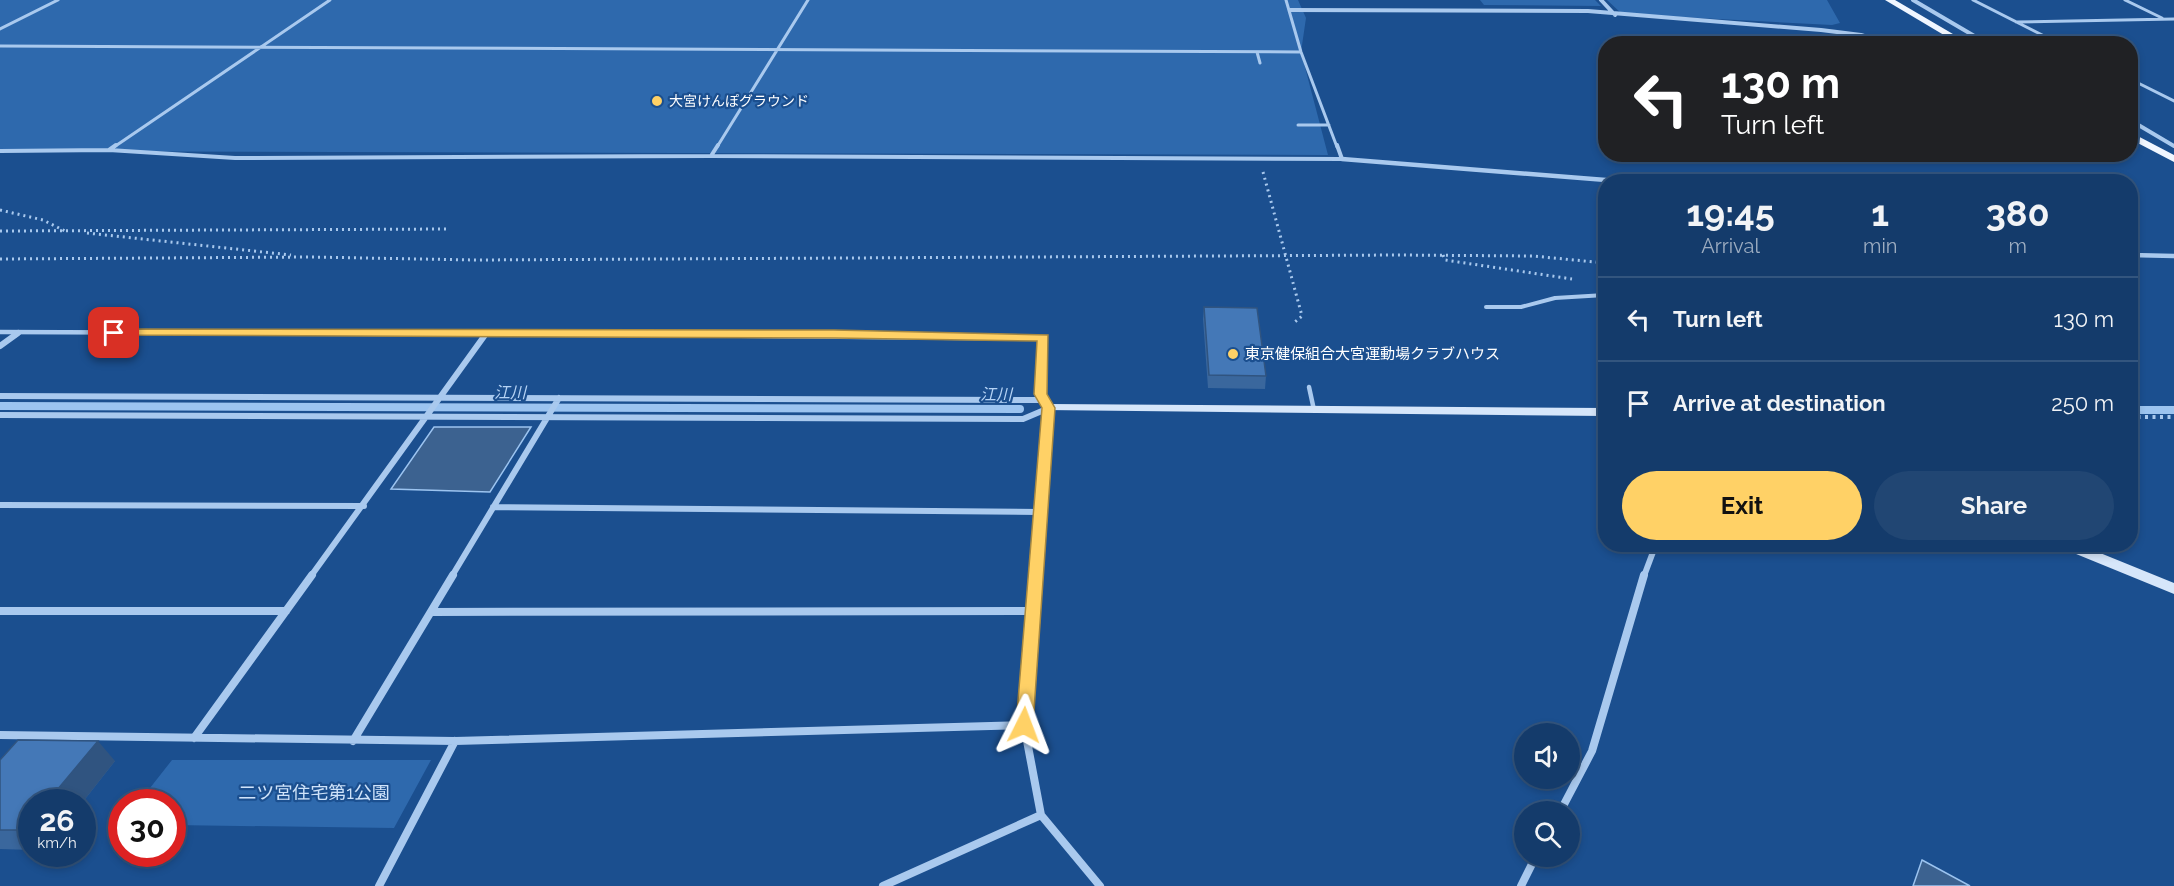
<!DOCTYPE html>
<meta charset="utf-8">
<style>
:root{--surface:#143b6b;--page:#214673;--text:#f1f3f6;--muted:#9dadc1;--line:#33557e;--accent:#ffd166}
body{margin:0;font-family:Raleway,"Noto Sans JP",sans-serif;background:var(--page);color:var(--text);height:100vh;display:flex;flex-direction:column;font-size:22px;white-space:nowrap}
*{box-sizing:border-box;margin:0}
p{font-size:20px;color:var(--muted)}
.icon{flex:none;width:33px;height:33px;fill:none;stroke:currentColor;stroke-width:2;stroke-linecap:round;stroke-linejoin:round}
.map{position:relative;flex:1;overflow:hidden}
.panel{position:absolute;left:1598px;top:174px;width:540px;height:378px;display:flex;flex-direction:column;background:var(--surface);border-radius:24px;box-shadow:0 3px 9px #0003,0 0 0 2px var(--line)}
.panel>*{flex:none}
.guide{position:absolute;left:1598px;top:36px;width:540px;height:126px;border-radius:24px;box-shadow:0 3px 9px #0003,0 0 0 2px var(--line);background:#202124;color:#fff;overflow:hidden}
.buttons{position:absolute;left:1514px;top:723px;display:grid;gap:12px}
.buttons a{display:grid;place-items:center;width:66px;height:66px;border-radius:50%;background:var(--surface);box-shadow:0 3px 9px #0003,0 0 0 2px var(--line);font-size:30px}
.speed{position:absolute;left:18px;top:789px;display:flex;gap:12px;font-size:30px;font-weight:700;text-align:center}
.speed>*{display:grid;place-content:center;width:78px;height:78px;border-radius:50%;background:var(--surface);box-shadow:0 3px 9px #0003,0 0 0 2px var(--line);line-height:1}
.speed small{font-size:15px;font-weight:400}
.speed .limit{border:9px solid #d22;background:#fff;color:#111}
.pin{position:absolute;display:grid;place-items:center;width:51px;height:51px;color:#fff;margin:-26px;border-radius:12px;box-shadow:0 3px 9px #0006}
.me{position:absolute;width:66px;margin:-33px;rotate:3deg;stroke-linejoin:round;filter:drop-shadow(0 0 4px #0008)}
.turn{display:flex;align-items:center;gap:21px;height:126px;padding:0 24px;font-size:27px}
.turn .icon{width:78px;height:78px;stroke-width:2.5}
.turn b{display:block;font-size:42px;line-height:51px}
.eta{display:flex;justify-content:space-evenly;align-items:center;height:102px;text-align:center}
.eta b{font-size:36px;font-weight:700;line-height:42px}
.cta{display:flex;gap:12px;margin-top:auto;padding:12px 24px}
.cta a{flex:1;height:69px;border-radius:36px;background:var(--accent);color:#111;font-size:24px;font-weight:700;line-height:69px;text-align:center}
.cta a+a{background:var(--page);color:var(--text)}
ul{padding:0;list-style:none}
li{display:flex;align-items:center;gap:18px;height:84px;padding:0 24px;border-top:2px solid var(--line)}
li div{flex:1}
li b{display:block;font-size:22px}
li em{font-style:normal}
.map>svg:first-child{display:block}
.green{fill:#2e69ad}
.water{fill:#3c6290;stroke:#9cc4f0;stroke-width:1.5}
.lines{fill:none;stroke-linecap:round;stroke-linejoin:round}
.stream{stroke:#9cc4f0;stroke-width:8}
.path-far1{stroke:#a9c9ee;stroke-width:3;stroke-dasharray:2 4;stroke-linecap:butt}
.path{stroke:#a9c9ee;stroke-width:4;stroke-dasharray:3 4.5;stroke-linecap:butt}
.lane-far2{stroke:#a9c9ee;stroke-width:3}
.lane-far1{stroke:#a9c9ee;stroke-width:4}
.lane{stroke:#a9c9ee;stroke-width:4.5}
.street-far3{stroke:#a9c9ee;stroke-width:4}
.street-far2{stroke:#a9c9ee;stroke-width:4.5}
.street-far1{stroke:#a9c9ee;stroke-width:6}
.street{stroke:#a9c9ee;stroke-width:8}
.secondary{fill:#d6e6fa;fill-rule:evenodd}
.primary{fill:#f0f6ff;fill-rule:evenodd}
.wall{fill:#3a679d}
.shaded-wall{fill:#305480}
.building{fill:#4478b7;stroke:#305480;stroke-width:1.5}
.route{fill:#ffd166;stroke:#a68842;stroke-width:1.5}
.poi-dot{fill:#ffd166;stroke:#1b4f8f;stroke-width:2}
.labels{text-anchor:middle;stroke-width:4.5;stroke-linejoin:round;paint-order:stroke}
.far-poi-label{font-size:14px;fill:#fff;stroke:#1b4f8f;text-anchor:start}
.poi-label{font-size:15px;fill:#fff;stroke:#1b4f8f;text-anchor:start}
.water-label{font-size:16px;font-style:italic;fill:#b5d3f5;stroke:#1b4f8f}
.near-park-label{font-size:18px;fill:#cfe3fa;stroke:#1b4f8f}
</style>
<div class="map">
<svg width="2174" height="886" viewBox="0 0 2174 886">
<rect width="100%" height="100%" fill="#1b4f8f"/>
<path class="green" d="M0,0H1298L1306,18L1301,52L1328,155L0,151Z
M1480,0H1595L1601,6L1484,5Z
M1607,0H1827L1840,23L1832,25L1622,14Z
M172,760H431L394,828L173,825L172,802H139Z"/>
<path class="water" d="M434,427H531L490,492L391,489Z
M1922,860L1970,886H1913Z"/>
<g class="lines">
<path class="stream" d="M0,406L1020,409
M2130,410H2174"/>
<path class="path-far1" d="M1263,172L1302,316L1295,322
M0,210L43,220L65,231
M0,231L450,229
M87,233L291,255
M1443,255L1445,260L1572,279
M0,259L310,257L475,260L1398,255L1533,256L1605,263"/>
<path class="path" d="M2130,417H2174"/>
<path class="lane-far2" d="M1286,0L1301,52L1337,147
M1973,0L2060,44
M2125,0L2162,18
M2016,22L2174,19
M0,29L58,0
M0,46L1301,52
M1257,52L1260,63
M2130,79L2174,101
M1298,125H1329
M114,147L330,0
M717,147L808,0"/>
<path class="lane-far1" d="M109,150L116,145
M0,151L109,150L235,158L711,156L1342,159L1337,145
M711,156L718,145
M1486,307H1521L1555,298L1605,295"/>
<path class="lane" d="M1309,387L1314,410"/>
<path class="street-far3" d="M1601,0L1615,15
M1913,0L1988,44
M1290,10L1588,11L1821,30L1861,35L1890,44
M2130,120L2174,146"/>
<path class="street-far2" d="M1342,159L1631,182
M2130,255L2174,256
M0,332L876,335
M16,335L18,333"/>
<path class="street-far1" d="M542,333L1043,338L1040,394L1049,408L1036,576
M0,346L18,333
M0,396L1044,400
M0,415L1023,419L1049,408
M0,505L364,506
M493,507L1040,512
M311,576L485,335
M452,576L559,398
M1644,576L1656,544"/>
<path class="street" d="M1036,575L1024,725L1041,815L1100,886
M0,611H286
M431,612L1031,611
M0,735L455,741L1024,725
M194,738L312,575
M353,741L453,575
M1560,812L1592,751L1644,575
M379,886L455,741
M883,886L1041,815
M1521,886L1536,856"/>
<path class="secondary" d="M1049,404L1605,408V416L1045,410L1043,408Z
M2058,544H2078L2174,583V594L2059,547Z"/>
<path class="primary" d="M1885,0H1895L1970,44H1959Z
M2130,132L2174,155V162L2130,139Z"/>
</g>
<path class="wall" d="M1204,307L1266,376L1265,389L1208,388L1203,319Z
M0,760L115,761L82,803L32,802V850L0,849Z"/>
<path class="shaded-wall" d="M98,741L115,761L82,803L47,802Z
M32,822V837L25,830Z"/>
<path class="building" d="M1204,307L1257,308L1266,376L1209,375Z
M18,740L98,741L47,802H32V822L25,830H0V760Z"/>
<path class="route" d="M114,329L834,330L1048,335L1047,394L1055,408L1033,725L1031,730L1024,732L1018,730L1016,725L1042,408L1034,394L1037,341L834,338L110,335L108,333Z"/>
<g class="poi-dot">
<circle cx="657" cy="101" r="6"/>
<circle cx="1233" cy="354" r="6"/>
</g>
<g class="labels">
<g class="far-poi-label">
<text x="669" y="106">大宮けんぽグラウンド</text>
</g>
<g class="poi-label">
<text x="1245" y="359">東京健保組合大宮運動場クラブハウス</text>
</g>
<g class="water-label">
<text x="510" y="398">江川</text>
<text x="996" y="400">江川</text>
</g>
<g class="near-park-label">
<text x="314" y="799">二ツ宮住宅第1公園</text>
</g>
</g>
</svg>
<div class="buttons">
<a><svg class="icon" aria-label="sound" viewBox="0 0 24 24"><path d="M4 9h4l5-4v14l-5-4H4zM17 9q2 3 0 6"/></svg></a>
<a><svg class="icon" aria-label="search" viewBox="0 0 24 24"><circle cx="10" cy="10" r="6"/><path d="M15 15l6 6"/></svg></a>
</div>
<div class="speed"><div>26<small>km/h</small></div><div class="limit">30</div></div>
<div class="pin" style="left:114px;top:333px;background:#d93025"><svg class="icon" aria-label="arrive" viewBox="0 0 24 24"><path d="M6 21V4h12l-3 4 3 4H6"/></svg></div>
<svg class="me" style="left:1024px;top:725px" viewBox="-20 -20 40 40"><path d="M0-17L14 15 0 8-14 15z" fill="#ffd166" stroke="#fff" stroke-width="4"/></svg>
<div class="guide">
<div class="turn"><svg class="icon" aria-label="left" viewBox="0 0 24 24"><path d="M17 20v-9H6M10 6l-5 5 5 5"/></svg><div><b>130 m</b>Turn left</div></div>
</div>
<section class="panel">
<div class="eta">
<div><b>19:45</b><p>Arrival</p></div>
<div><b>1</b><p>min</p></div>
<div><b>380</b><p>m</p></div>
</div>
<ul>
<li><svg class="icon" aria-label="left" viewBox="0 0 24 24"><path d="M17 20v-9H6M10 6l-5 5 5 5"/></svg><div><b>Turn left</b></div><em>130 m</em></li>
<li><svg class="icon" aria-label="arrive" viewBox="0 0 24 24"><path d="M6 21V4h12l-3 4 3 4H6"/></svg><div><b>Arrive at destination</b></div><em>250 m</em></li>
</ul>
<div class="cta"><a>Exit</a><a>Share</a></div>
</section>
</div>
